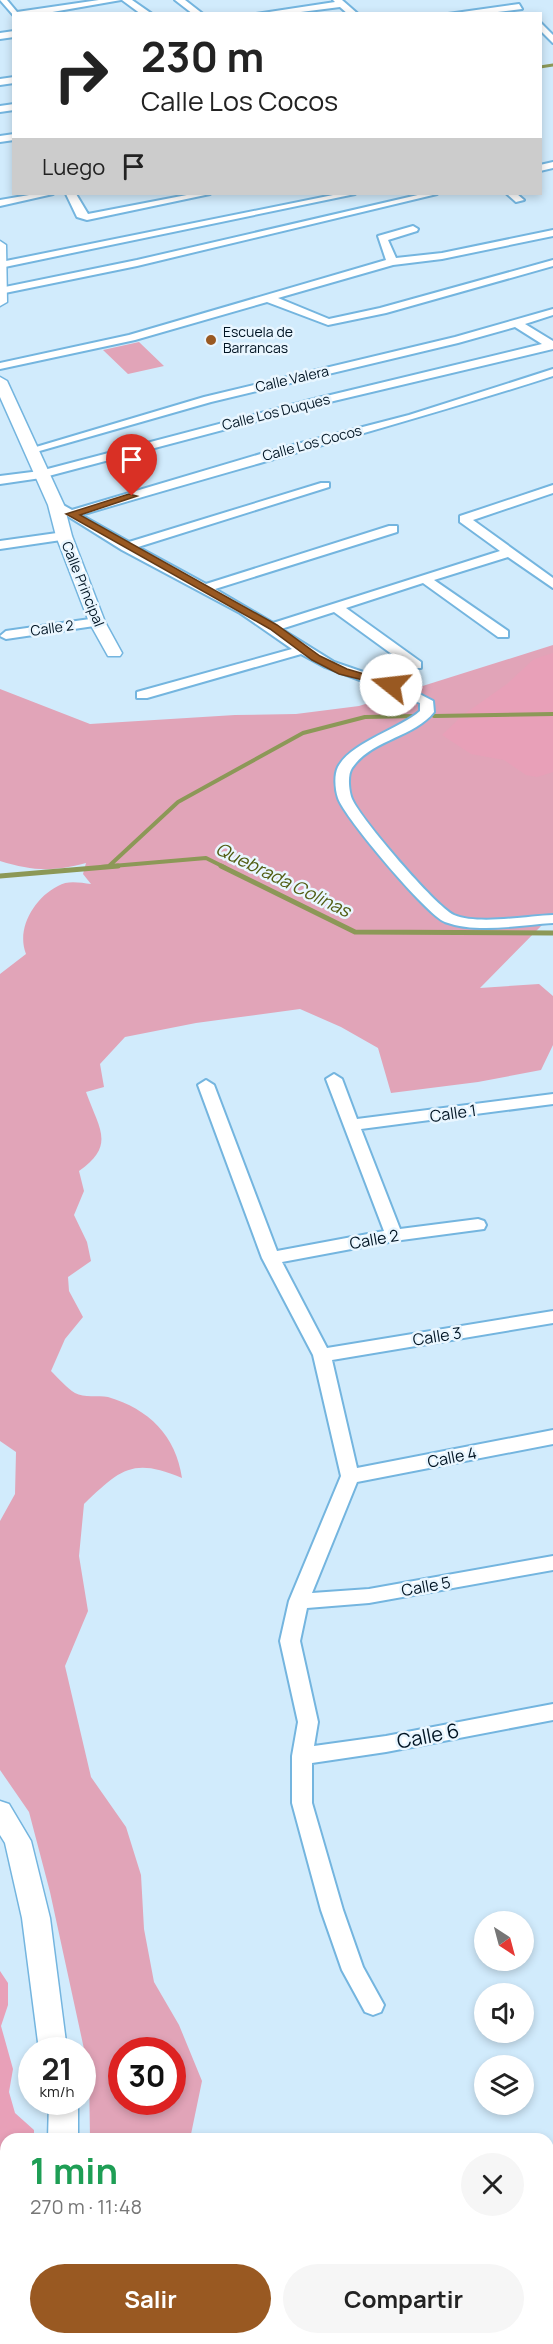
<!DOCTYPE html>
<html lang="es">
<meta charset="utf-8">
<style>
:root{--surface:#fff;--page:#f6f6f6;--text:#222;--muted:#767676;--accent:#995922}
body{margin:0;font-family:Manrope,sans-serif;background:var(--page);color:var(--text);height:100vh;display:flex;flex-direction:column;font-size:22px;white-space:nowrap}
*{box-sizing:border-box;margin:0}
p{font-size:20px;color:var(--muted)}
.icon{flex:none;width:33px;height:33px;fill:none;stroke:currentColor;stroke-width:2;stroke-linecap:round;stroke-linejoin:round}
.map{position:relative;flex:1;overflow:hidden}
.sheet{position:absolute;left:0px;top:2133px;width:554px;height:212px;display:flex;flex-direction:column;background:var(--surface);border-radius:18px 18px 0 0;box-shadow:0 3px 9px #0003}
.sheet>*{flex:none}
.guide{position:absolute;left:12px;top:12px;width:530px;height:183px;border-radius:0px;box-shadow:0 3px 9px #0003;background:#fff;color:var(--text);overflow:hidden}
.needle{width:39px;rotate:144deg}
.controls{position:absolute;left:474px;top:1911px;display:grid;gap:12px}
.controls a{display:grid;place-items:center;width:60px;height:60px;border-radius:50%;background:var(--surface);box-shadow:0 3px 9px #0003;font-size:30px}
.speed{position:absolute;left:18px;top:2037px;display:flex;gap:12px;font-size:30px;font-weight:700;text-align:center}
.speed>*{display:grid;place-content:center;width:78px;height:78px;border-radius:50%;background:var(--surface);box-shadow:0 3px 9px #0003;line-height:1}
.speed small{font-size:15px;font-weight:400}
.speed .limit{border:9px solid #d22;background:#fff;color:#111}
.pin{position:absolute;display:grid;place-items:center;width:51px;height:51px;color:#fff;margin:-62px -26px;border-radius:50% 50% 50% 0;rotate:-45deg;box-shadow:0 0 6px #0007}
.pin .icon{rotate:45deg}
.me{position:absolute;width:66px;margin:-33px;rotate:286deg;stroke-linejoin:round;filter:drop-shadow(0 0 4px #0008)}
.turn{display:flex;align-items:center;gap:21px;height:126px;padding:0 30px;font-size:27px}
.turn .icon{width:78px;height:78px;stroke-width:2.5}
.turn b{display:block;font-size:42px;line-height:51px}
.then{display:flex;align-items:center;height:57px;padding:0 30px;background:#0003;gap:12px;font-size:22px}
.round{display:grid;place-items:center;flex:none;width:63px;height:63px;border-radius:32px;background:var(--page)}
.summary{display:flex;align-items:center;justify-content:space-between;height:102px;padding:0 30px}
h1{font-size:36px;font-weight:700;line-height:45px;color:#1e9e55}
.primary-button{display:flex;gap:12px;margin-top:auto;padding:12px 30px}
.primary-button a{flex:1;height:69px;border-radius:36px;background:var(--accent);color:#fff;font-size:24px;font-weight:700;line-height:69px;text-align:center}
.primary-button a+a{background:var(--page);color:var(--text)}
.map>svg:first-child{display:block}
.green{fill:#e1a4b8;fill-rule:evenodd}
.forest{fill:#e8a0b8}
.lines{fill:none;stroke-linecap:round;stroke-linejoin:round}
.stream-far3{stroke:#8c9857;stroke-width:3}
.stream-far2{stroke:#8c9857;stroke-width:4}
.stream-far1{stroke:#8c9857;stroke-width:5}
.stream{stroke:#8c9857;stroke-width:7}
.minor-casing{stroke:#74b5df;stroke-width:4}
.tertiary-casing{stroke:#74b5df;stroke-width:3}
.minor{fill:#fff;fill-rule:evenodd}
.tertiary{fill:#fff;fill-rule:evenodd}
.route{fill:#995922;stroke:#633a16;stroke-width:1.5}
.poi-dot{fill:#995922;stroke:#e9f6ff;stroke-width:2}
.labels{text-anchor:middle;stroke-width:5;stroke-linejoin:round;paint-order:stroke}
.far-poi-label{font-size:14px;fill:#001423;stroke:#e9f6ff;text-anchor:start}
.far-street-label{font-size:14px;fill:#001423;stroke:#e9f6ff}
.street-label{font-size:16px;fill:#001423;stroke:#e9f6ff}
.water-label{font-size:18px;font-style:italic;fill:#515c12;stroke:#e9f6ff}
.near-street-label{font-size:20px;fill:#001423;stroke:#e9f6ff}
</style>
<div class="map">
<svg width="553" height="2344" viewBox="0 0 553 2344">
<rect width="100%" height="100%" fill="#d1ebfc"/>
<path class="green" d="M139,342L164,366L128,374L103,350Z
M553,645V920H547L480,988L539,984L553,996V1045L541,1070L478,1082L391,1093L378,1048L341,1027L300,1009L196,1023L125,1037L100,1064L104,1087L86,1092C99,1129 116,1145 79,1171L84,1191L74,1215L87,1242L91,1261L68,1277L69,1291L83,1317L65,1339L51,1371C58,1378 67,1388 75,1393C84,1398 98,1395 108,1397C149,1409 176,1436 182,1478C132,1457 120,1470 84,1504L79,1556L88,1611L65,1666L91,1777L126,1827L141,1875L144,1929L154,1982L179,2025L202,2081L190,2139H90L89,2072L50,1892L29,1812L0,1770V1521L15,1494L16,1452L0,1441V974L26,954C16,929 34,898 58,886C68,880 80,883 91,884L83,874L86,863C52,872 33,871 0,861V689L90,724L235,715L296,714L359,706ZM122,2050H172V2102H122Z
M553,2287V2344H36L38,2338H548V2288Z"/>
<path class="forest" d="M553,653V772L537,777L526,775L504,760L471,754L442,735L463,715L507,684L534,659Z
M0,1971L8,1983V2005L1,2026L13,2069L9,2092L15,2113L34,2130V2139H6V2196H0Z"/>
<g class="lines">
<path class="stream-far3" d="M540,67L553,65"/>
<path class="stream-far2" d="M434,716L553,714
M109,866L178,802L303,733L365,717L417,716
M101,867L206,858L224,867"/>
<path class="stream-far1" d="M221,866L355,932L553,933
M0,876L118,866"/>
<path class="stream" d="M0,2211L6,2209
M267,2338L271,2344"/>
<g class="minor-casing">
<path id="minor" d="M0,0H7L17,12L99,0H121L41,14H14V16Z
M122,0H132L152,14H141Z
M175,0H185L203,14H193Z
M333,0H342L358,14H348L340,7L285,14H256L335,2Z
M519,4L522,9L481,14H448Z
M540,22L553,35V43L540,30Z
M14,31V37L0,39V33Z
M14,77V83L0,85V79Z
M14,104V110L0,112V106Z
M14,134V140L0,142V136Z
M553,162V168L540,171V165Z
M35,194H53L0,206V200Z
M66,194H76L88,214L192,194H210L87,220L77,217Z
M338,194H355L0,268L1,262Z
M422,194H437L137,266L0,294V288L137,260Z
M507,194H517L524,200L516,202Z
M413,226L418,229L417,231L388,240L396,258L442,253L553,230V236L442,259L393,265L278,298L329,319L380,308L553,260V266L386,313L328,325L267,302L135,340L0,369V363L129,335L386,260L378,236Z
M553,309V315L525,324L553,341V349L321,404L41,478L0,484V476L40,471L314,399L542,344L515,327L458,343L211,402L36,452L26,450L204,397L455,337Z
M553,369V376C397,426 238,468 81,515L129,542L321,483H329V487L138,547L206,584L389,526H397V532L215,589L273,623L500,551L460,522V516L553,485V493L473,520L553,578V588L508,557L434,580L508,631V637H498L423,583L346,608L421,662V668H411L334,612L281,629L334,662L404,686L433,701L434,712C413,738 372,739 352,768C347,775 349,792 352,799C361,819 435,906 454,915C478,925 526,916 553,915V923C518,925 478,934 445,922C427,915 344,817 338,798C335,789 334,775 338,767C351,742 400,729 420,711V703L325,667L301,654L147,698H137V692L292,649L240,613L122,550L50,505L56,501L72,510L274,450L409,415Z
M64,532L70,536L68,539L0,549V541Z
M97,618L103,622L101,625L6,639L0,636L6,631Z
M334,1074L342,1079L357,1119L553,1094V1104L361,1129L400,1229L478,1219L484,1221L486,1225L484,1229L394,1241L282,1262L327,1348L553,1311V1323L332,1360L357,1468L553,1430V1444L357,1482L312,1593L369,1589L553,1556V1570L369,1603L307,1608L300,1641L318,1722L314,1746L386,1736L553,1704V1720L386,1752L312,1763V1803L343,1910L363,1967L384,2005L381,2012L373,2015L365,2012L342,1970L321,1910L292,1803V1756L298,1722L280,1641L289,1601L341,1476L313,1355L262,1258L198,1085L206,1080L214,1085L277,1251L384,1231L326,1079Z"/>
</g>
<g class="tertiary-casing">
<path id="tertiary" d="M0,241L6,245L7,302L0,306Z
M0,377L7,381L64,505L72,536L105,622L122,653L120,656H108L89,622L56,536L48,505L0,397Z
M0,1801L9,1804L31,1841L50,1918L67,2050H39L22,1918L5,1843L0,1835Z
M49,2102H78V2139H48Z
M6,2297V2338H12L0,2344V2299Z"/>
</g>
<use href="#minor" class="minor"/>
<use href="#tertiary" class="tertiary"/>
</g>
<path class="route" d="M129,494L137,496L80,515L277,625L320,656L347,669L395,683V688L339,674L312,660L270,629L66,514Z"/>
<circle class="poi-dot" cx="211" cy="340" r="6"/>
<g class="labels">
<g class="far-poi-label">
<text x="223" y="337">Escuela de<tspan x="223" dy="16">Barrancas</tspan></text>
</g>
<g class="far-street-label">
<text transform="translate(292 379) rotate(-13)" y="5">Calle Valera</text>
<text transform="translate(276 412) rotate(-14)" y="5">Calle Los Duques</text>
<text transform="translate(312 443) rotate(-15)" y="5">Calle Los Cocos</text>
<text transform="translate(83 584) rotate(68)" y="5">Calle Principal</text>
<text transform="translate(52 628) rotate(-8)" y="5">Calle 2</text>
</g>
<g class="street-label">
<text transform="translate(453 1113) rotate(-8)" y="6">Calle 1</text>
<text transform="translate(374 1239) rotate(-10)" y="6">Calle 2</text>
<text transform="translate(437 1336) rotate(-9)" y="6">Calle 3</text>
<text transform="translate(452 1457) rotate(-11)" y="6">Calle 4</text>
<text transform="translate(426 1586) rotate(-10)" y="6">Calle 5</text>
</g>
<g class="water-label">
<text transform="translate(283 880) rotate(26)" y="6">Quebrada Colinas</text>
</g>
<g class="near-street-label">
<text transform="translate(428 1736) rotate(-11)" y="7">Calle 6</text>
</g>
</g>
</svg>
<div class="controls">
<a><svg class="needle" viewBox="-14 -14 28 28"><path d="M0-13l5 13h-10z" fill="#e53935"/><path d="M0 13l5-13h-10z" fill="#767676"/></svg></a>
<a><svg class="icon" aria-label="sound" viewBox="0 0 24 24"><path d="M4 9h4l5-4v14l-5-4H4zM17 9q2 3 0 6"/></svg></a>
<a><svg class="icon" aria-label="layers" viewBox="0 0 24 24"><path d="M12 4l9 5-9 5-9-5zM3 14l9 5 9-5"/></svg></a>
</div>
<div class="speed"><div>21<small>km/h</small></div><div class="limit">30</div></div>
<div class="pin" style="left:132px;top:496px;background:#d93025"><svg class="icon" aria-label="arrive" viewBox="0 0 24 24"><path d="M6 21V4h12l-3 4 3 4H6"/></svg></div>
<svg class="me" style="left:391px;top:685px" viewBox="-20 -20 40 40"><circle r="19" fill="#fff"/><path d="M0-13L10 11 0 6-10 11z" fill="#995922"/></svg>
<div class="guide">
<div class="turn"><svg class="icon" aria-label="right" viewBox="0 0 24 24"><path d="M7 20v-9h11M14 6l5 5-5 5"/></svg><div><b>230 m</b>Calle Los Cocos</div></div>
<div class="then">Luego<svg class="icon" aria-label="arrive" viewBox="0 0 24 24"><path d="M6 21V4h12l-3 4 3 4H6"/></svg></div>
</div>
<section class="sheet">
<div class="summary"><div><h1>1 min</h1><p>270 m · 11:48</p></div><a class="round"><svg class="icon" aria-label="close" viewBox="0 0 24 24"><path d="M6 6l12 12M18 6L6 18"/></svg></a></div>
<div class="primary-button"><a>Salir</a><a>Compartir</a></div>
</section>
</div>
